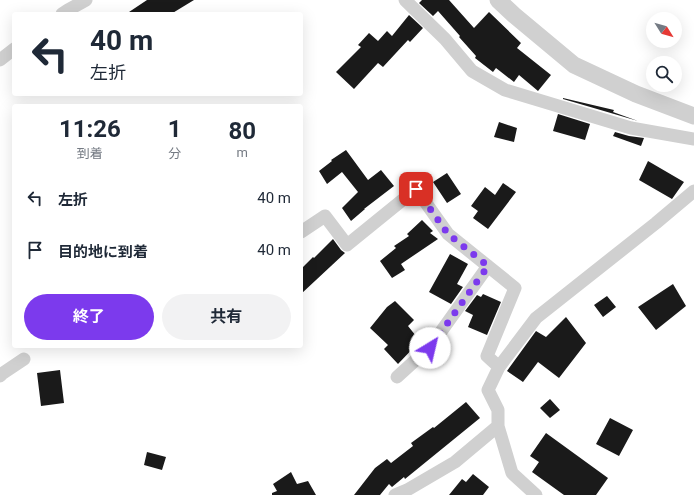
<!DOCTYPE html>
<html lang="ja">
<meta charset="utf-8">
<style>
:root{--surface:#fff;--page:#f2f2f3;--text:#1f2937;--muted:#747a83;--accent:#7c3aed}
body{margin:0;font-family:Roboto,"Noto Sans JP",sans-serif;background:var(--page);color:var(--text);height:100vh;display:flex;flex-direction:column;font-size:15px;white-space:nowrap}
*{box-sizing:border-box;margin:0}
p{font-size:13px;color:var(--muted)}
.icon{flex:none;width:22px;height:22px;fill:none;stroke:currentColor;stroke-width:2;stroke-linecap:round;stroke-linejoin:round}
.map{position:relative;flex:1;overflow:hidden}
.sheet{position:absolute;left:12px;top:104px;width:291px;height:244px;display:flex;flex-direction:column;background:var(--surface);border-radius:4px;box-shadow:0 4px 16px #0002}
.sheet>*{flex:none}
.top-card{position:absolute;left:12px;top:12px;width:291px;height:84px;border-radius:4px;box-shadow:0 4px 16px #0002;background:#fff;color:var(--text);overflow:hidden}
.needle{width:26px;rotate:127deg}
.tools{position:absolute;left:646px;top:12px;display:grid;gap:8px}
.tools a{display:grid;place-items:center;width:36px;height:36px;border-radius:50%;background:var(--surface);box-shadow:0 4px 16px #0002;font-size:20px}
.pin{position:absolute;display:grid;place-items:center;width:34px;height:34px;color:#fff;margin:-17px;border-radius:8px;box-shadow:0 2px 6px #0006}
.me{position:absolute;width:44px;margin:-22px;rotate:36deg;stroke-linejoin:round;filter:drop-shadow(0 0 3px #0008)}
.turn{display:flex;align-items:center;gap:14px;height:84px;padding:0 12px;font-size:18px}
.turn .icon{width:52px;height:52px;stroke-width:2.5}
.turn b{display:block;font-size:28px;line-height:34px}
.eta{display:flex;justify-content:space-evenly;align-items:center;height:68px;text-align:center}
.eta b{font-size:24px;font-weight:700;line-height:28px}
.cta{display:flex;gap:8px;margin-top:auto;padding:8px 12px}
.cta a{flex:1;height:46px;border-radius:24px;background:var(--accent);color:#fff;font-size:16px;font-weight:700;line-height:46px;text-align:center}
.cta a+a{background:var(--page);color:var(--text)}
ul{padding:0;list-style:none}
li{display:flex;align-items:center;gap:12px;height:52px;padding:0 12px}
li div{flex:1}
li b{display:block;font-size:15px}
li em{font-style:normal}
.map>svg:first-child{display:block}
.building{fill:#1a1a1a}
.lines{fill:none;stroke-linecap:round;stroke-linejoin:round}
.minor{stroke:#d0d0d0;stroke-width:13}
.tertiary{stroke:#d0d0d0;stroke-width:17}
.route{stroke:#7c3aed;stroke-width:7;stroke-dasharray:0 12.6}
</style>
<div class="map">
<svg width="694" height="495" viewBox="0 0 694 495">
<rect width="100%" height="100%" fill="#fff"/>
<path class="building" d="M147,0H194L171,14H126Z
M422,0H449L474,28L489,12L521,43L517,48L551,75L538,91L519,75L514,82L496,68L493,72L475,58L476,56L459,37L460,36L438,11L433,16L419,3Z
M409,15L423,28L410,42L408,40L383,67L378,63L354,89L336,72L361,47L358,45L369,33L378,41L387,31L392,36Z
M563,98L614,110L613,112L638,121L563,99Z
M558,114L590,124L585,140L553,131Z
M499,122L517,128L514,142L494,137Z
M615,132L629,136L644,138L641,146L613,136Z
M346,150L368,180L381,170L394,186L364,209H365L351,221L342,208L358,192L342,172L327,184L319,171L332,161L331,160Z
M648,161L684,182L672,199L639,180Z
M447,173L461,194L447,203L433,182Z
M503,183L516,192L488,229L473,218L478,211L471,206L485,187L495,195Z
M422,220L433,231L430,233L438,239L401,264L405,270L392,278L380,261L396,248L394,246L409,236L407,234Z
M333,239L341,250L345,253L301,294V269L313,257L314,258Z
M450,254L468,264L457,284L463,287L451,304L429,292Z
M673,284L686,306L656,330L638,307Z
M483,294L501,302L487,335L468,327L473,315L465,311L477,295L481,297Z
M607,296L616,307L603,317L594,305Z
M395,301L414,320L408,326L420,341L398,364L384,349L388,345L370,328L387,307Z
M566,317L586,343L559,378L538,362L523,382L507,371L536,331L546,337Z
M60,370L64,403L41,406L37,373Z
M550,399L560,410L550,418L540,408Z
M466,402L480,418L405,479L404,477L392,487L389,484L380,495H354L375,468L387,459L391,463L413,446L411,443L433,427L434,428Z
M610,418L633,430L619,456L596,444Z
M546,433L608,478L596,495H564L532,472L539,462L530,456Z
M147,452L166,457L162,470L144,465Z
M291,472L297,484L308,481L316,495H272V493L277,491L273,484Z
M473,474L489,487L483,495H449L462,479L466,482Z"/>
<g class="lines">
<path class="minor" d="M405,0L445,39L472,71L505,90L631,128L694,139
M62,14L68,10L86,0
M0,60L14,49
M301,232L325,216L347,245L416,189L448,234L515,288L487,356L499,367
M0,376L3,373L24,359
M397,377L430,347L488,266
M395,495L407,490L455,462L498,426
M536,495L512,473L498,426V410L488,390L499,367L536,318L656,223L694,191"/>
<path class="tertiary" d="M498,0L514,15L574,65L636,94L694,116"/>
</g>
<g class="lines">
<path class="route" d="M416,189L448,234L488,266L430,348"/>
</g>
</svg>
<div class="tools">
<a><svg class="needle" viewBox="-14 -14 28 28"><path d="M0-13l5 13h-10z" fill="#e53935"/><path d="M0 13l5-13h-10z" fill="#747a83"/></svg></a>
<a><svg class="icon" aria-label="search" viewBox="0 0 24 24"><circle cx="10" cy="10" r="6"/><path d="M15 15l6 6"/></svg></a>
</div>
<div class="pin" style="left:416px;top:189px;background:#d93025"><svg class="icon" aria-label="arrive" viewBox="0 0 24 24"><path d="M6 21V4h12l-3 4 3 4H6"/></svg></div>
<svg class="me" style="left:430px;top:348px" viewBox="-20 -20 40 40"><circle r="19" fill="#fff"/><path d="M0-13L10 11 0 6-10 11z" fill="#7c3aed"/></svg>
<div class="top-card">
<div class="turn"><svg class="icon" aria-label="left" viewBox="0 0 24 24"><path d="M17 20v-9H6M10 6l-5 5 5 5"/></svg><div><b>40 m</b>左折</div></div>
</div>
<section class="sheet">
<div class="eta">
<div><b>11:26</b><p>到着</p></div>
<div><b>1</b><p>分</p></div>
<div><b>80</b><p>m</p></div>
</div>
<ul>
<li><svg class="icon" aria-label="left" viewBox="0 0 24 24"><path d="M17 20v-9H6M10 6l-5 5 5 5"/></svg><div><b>左折</b></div><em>40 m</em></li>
<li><svg class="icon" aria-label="arrive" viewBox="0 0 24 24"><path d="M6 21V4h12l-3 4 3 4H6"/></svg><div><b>目的地に到着</b></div><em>40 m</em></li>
</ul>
<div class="cta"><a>終了</a><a>共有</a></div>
</section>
</div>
